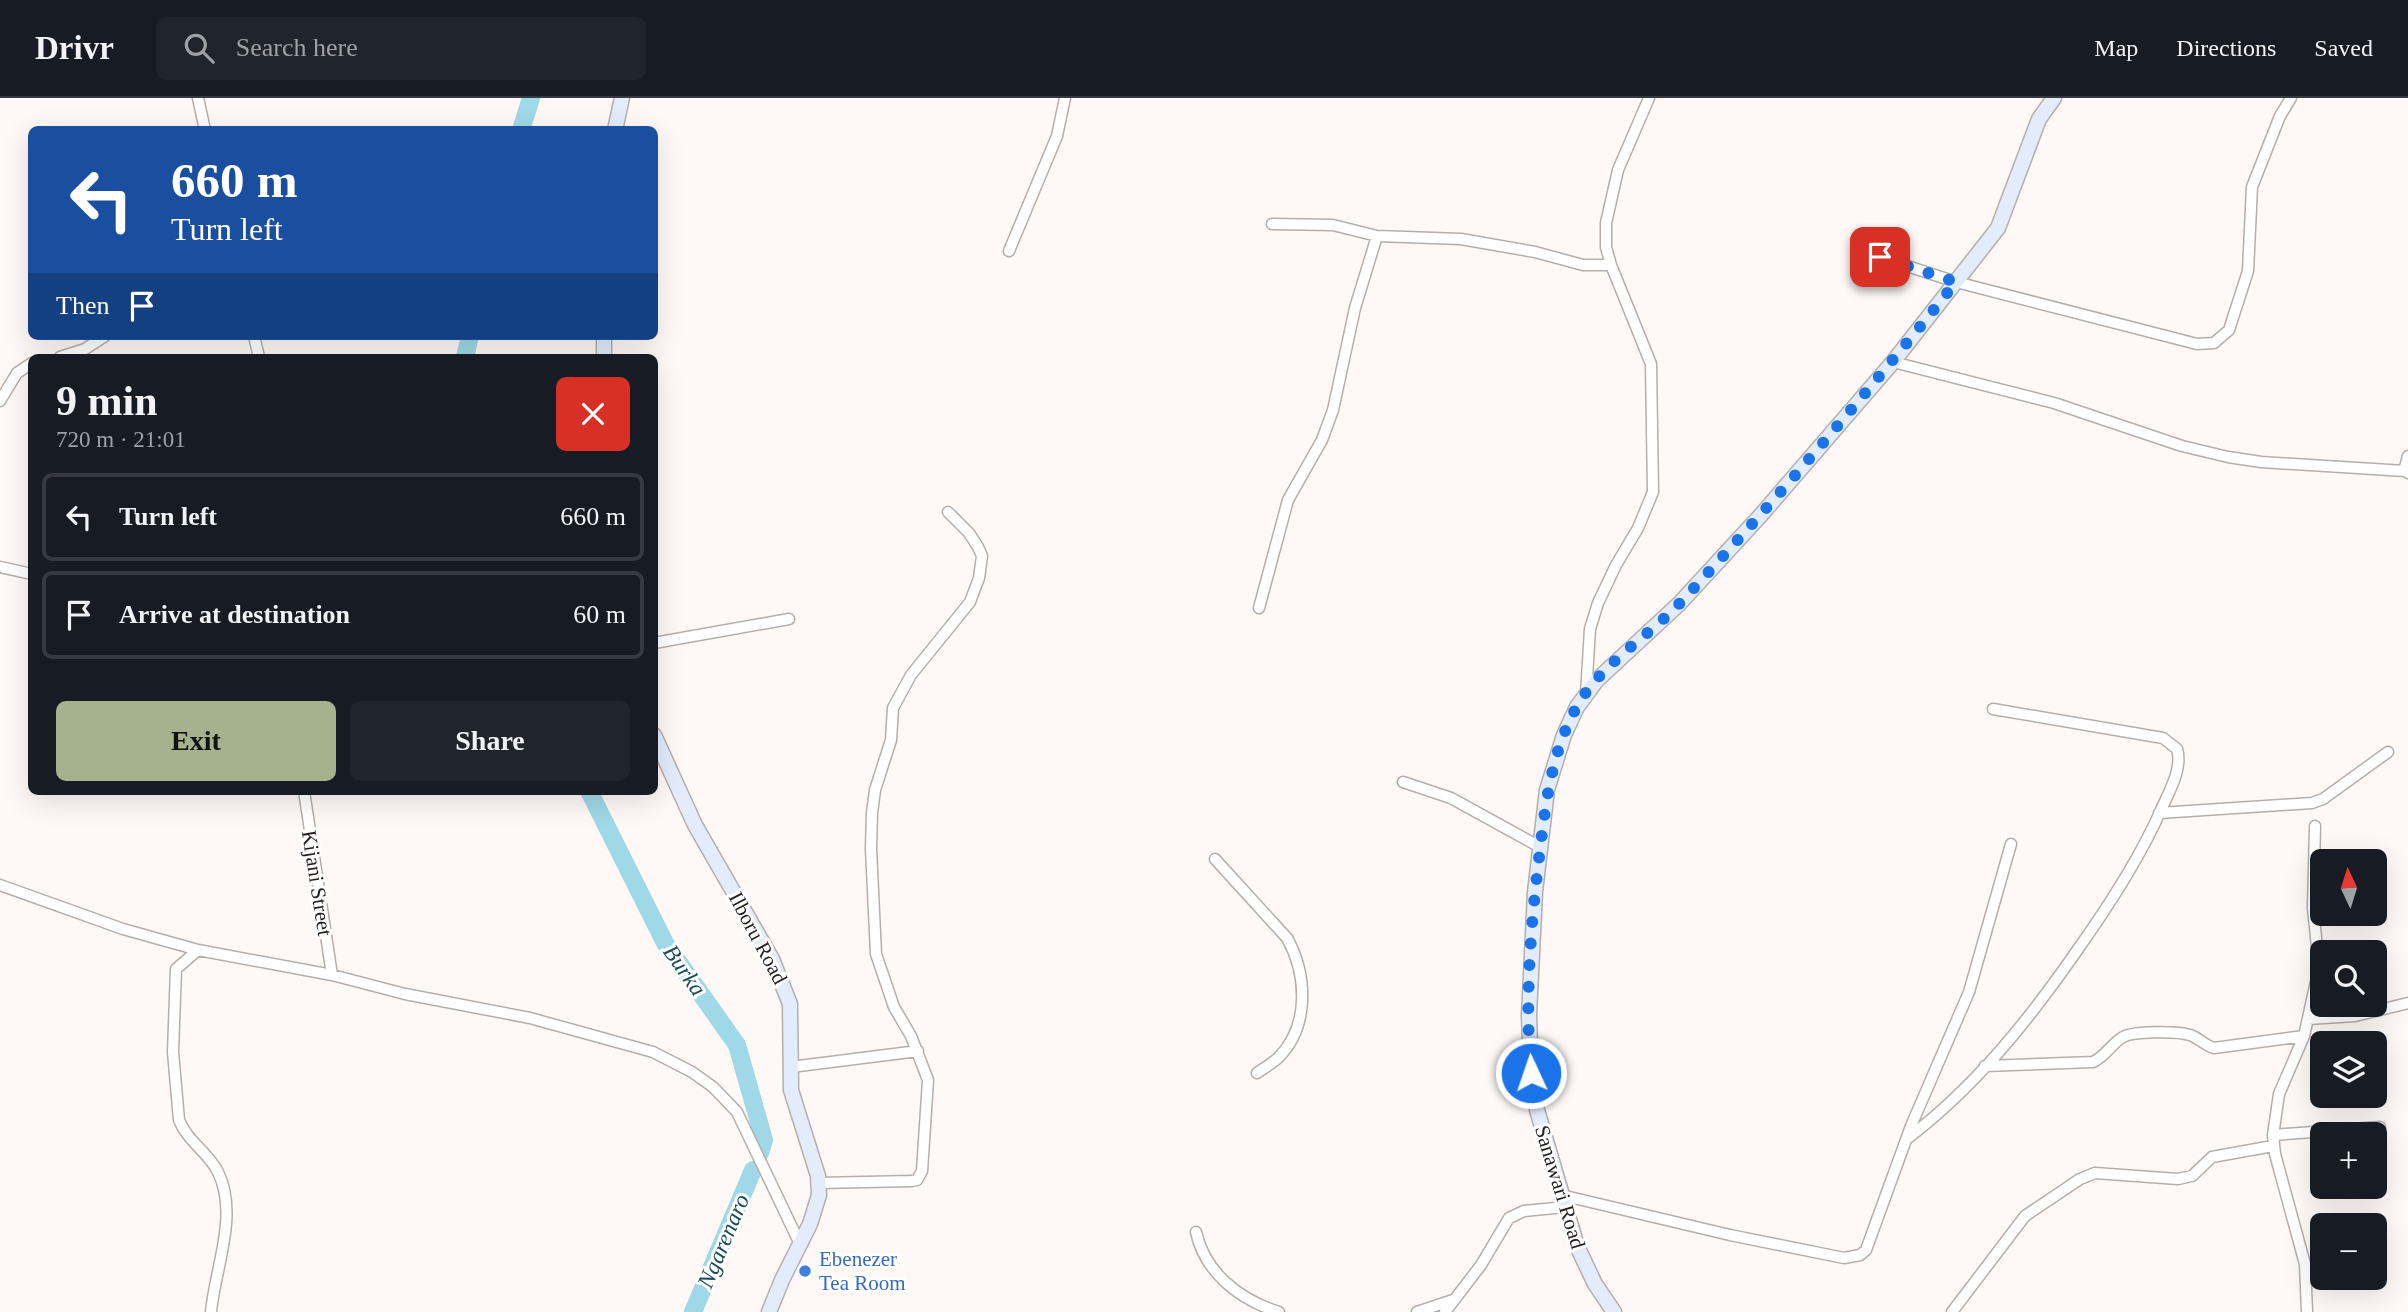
<!DOCTYPE html>
<meta charset="utf-8">
<style>
:root{--surface:#171b24;--page:#20242c;--text:#f1f3f6;--muted:#9ea1a6;--line:#363941;--accent:#a6b18d}
body{margin:0;font-family:"Times New Roman",serif;background:var(--page);color:var(--text);height:100vh;display:flex;flex-direction:column;font-size:26px;white-space:nowrap}
*{box-sizing:border-box;margin:0}
p{font-size:23px;color:var(--muted)}
.icon{flex:none;width:38px;height:38px;fill:none;stroke:currentColor;stroke-width:2;stroke-linecap:round;stroke-linejoin:round}
.map{position:relative;flex:1;overflow:hidden}
.panel{position:absolute;left:28px;top:256px;width:630px;height:441px;display:flex;flex-direction:column;background:var(--surface);border-radius:10px;box-shadow:0 7px 28px #0002}
.panel>*{flex:none}
.hud{position:absolute;left:28px;top:28px;width:630px;height:214px;border-radius:10px;box-shadow:0 7px 28px #0002;background:#1a4fa0;color:#fff;overflow:hidden}
.needle{width:46px;rotate:356deg}
.tools{position:absolute;left:2310px;top:751px;display:grid;gap:14px}
.tools a{display:grid;place-items:center;width:77px;height:77px;border-radius:10px;background:var(--surface);box-shadow:0 7px 28px #0002;font-size:35px}
.pin{position:absolute;display:grid;place-items:center;width:60px;height:60px;color:#fff;margin:-30px;border-radius:14px;box-shadow:0 4px 10px #0006}
.me{position:absolute;width:77px;margin:-38px;rotate:357deg;stroke-linejoin:round;filter:drop-shadow(0 0 5px #0008)}
.turn{display:flex;align-items:center;gap:24px;height:147px;padding:0 28px;font-size:32px}
.turn .icon{width:91px;height:91px;stroke-width:2.5}
.turn b{display:block;font-size:49px;line-height:60px}
.then{display:flex;align-items:center;height:66px;padding:0 28px;background:#0003;gap:14px;font-size:26px}
.round{display:grid;place-items:center;flex:none;width:74px;height:74px;border-radius:10px;background:var(--page)}
.headline{display:flex;align-items:center;justify-content:space-between;height:119px;padding:0 28px}
h1{font-size:42px;font-weight:700;line-height:52px}
.cta{display:flex;gap:14px;margin-top:auto;padding:14px 28px}
.cta a{flex:1;height:80px;border-radius:10px;background:var(--accent);color:#111;font-size:28px;font-weight:700;line-height:80px;text-align:center}
.cta a+a{background:var(--page);color:var(--text)}
ul{padding:0;list-style:none}
li{display:flex;align-items:center;gap:21px;height:88px;margin:0 14px 10px;padding:0 14px;border:4px solid var(--line);border-radius:10px}
li div{flex:1}
li b{display:block;font-size:26px}
li em{font-style:normal}
header{display:flex;align-items:center;gap:42px;box-sizing:border-box;height:98px;padding:0 35px;background:var(--surface);border-bottom:2px solid var(--line)}
header strong{font-size:33px}
nav{display:flex;gap:38px;margin-inline-start:auto;font-size:24px}
.search{width:490px;height:63px;background:var(--page);display:flex;align-items:center;gap:18px;box-sizing:border-box;padding:0 24px;border-radius:10px;color:var(--muted);font-size:26px}
.map>svg:first-child{display:block}
.lines{fill:none;stroke-linecap:round;stroke-linejoin:round}
.river{stroke:#9fd8e6;stroke-width:18}
.street-casing{stroke:#b6aeaa;stroke-width:13}
.secondary-casing{stroke:#b6aeaa;stroke-width:17}
.street{stroke:#fff;stroke-width:10}
.secondary{stroke:#e2ecfb;stroke-width:14}
.route{stroke:#1a73e8;stroke-width:12;stroke-dasharray:0 21.6}
.shop-dot{fill:#3f7fe0;stroke:#fff;stroke-width:2.5}
.labels{text-anchor:middle;stroke-width:6;stroke-linejoin:round;paint-order:stroke}
.street-label{font-size:21px;fill:#221f1e;stroke:#fff}
.shop-label{font-size:21px;fill:#366cbe;stroke:#fff;text-anchor:start}
.water-label{font-size:23px;font-style:italic;fill:#1a4b56;stroke:#fff}
</style>
<header>
<strong>Drivr</strong>
<div class="search"><svg class="icon" aria-label="search" viewBox="0 0 24 24"><circle cx="10" cy="10" r="6"/><path d="M15 15l6 6"/></svg>Search here</div>
<nav><a>Map</a><a>Directions</a><a>Saved</a></nav>
</header>
<div class="map">
<svg width="2408" height="1214" viewBox="0 0 2408 1214">
<rect width="100%" height="100%" fill="#fef9f7"/>
<g class="lines">
<path class="river" d="M521,32L531,0
M465,259L470,238
M589,693L665,845L737,947L764,1042L760,1055
M693,1214L753,1072"/>
<g class="street-casing">
<path id="street" d="M198,0L205,32
M1272,126L1333,127L1377,138L1461,141L1535,154L1583,167H1611
M1009,153L1057,38L1065,0
M1880,159L1956,184L2197,246L2214,245L2229,232L2248,173L2252,89L2280,18L2291,0
M254,238L259,259
M60,259L85,251L105,238
M1893,264L2054,305L2182,348L2228,359L2261,364L2405,373
M0,303L17,275L32,265
M2408,358L2405,369L2408,375
M0,469L32,476
M1259,510L1288,402L1322,342L1333,312L1355,210L1377,138
M654,545L789,521
M1586,596L1590,531L1598,505L1616,467L1638,430L1653,394L1651,266L1611,167L1606,149V125L1618,72L1649,0
M1403,684L1451,700L1540,749
M304,693L332,877
M2159,715L2312,705L2323,701L2388,654
M1215,761L1287,840C1307,876 1310,927 1279,959C1273,965 1264,970 1257,975
M0,787L123,831L198,852L332,877L405,896L530,920L653,954L692,974L713,989L737,1014L800,1146
M198,852L176,871L173,954L179,1022C187,1043 209,1055 218,1074C239,1117 215,1170 211,1214
M2308,921L2355,918L2408,905
M1985,968L2093,964C2106,958 2111,946 2123,939C2133,933 2178,933 2190,937C2199,940 2204,947 2214,950L2304,938
M791,969L918,953
M2273,1037L2380,1029
M1908,1040C1975,989 2028,923 2076,854C2108,809 2139,762 2161,712C2169,694 2183,670 2177,651L2163,640L1993,611
M819,1085L912,1083L917,1082L922,1073L928,982L911,938L894,909L876,856L871,751L872,715L875,692L891,642L893,610L911,577L970,504L979,480L982,458L978,449L969,435L948,414
M1561,1097L1730,1137L1844,1160L1860,1157L1866,1152L1911,1028L1969,894L2011,746
M1196,1134C1205,1175 1240,1202 1279,1214
M1417,1214L1453,1202
M1445,1214L1481,1167L1509,1120L1524,1113L1565,1109
M1952,1214L2025,1118L2080,1081L2095,1075L2178,1081L2192,1078L2212,1059L2273,1048
M2307,1214L2305,1166L2275,1056L2273,1037L2279,996L2304,938L2317,879L2318,859L2313,810L2315,728"/>
</g>
<g class="secondary-casing">
<path id="secondary" d="M615,32L622,0
M604,259V238
M654,637L695,727L772,861L790,906L791,992L818,1078L819,1097L810,1126L782,1182L769,1214
M1614,1214L1595,1186L1577,1148L1537,1012L1531,975L1529,917L1535,794L1547,692L1564,637L1577,609L1597,582L1679,506L1761,417L1893,264L1998,130L2039,21L2054,0"/>
</g>
<use href="#street" class="street"/>
<use href="#secondary" class="secondary"/>
</g>
<g class="lines">
<path class="route" d="M1531,975C1525,907 1530,836 1538,768C1545,713 1549,660 1576,610C1599,567 1647,540 1680,505C1777,401 1868,294 1956,184L1880,159"/>
</g>
<circle class="shop-dot" cx="805" cy="1173" r="7"/>
<g class="labels">
<g class="street-label">
<text transform="translate(317 785) rotate(81)" y="7">Kijani Street</text>
<text transform="translate(758 840) rotate(62)" y="7">Ilboru Road</text>
<text transform="translate(1560 1089) rotate(73)" y="7">Sanawari Road</text>
</g>
<g class="shop-label">
<text x="819" y="1168">Ebenezer<tspan x="819" dy="24">Tea Room</tspan></text>
</g>
<g class="water-label">
<text transform="translate(685 872) rotate(55)" y="8">Burka</text>
<text transform="translate(723 1143) rotate(-67)" y="8">Ngarenaro</text>
</g>
</g>
</svg>
<div class="tools">
<a><svg class="needle" viewBox="-14 -14 28 28"><path d="M0-13l5 13h-10z" fill="#e53935"/><path d="M0 13l5-13h-10z" fill="#9ea1a6"/></svg></a>
<a><svg class="icon" aria-label="search" viewBox="0 0 24 24"><circle cx="10" cy="10" r="6"/><path d="M15 15l6 6"/></svg></a>
<a><svg class="icon" aria-label="layers" viewBox="0 0 24 24"><path d="M12 4l9 5-9 5-9-5zM3 14l9 5 9-5"/></svg></a>
<a>+</a>
<a>−</a>
</div>
<div class="pin" style="left:1880px;top:159px;background:#d93025"><svg class="icon" aria-label="arrive" viewBox="0 0 24 24"><path d="M6 21V4h12l-3 4 3 4H6"/></svg></div>
<svg class="me" style="left:1531px;top:975px" viewBox="-20 -20 40 40"><circle r="17" fill="#1a73e8" stroke="#fff" stroke-width="3"/><path d="M0-11L8 9 0 5-8 9z" fill="#fff"/></svg>
<div class="hud">
<div class="turn"><svg class="icon" aria-label="left" viewBox="0 0 24 24"><path d="M17 20v-9H6M10 6l-5 5 5 5"/></svg><div><b>660 m</b>Turn left</div></div>
<div class="then">Then<svg class="icon" aria-label="arrive" viewBox="0 0 24 24"><path d="M6 21V4h12l-3 4 3 4H6"/></svg></div>
</div>
<section class="panel">
<div class="headline"><div><h1>9 min</h1><p>720 m · 21:01</p></div><a class="round" style="background:#d93025;color:#fff"><svg class="icon" aria-label="close" viewBox="0 0 24 24"><path d="M6 6l12 12M18 6L6 18"/></svg></a></div>
<ul>
<li><svg class="icon" aria-label="left" viewBox="0 0 24 24"><path d="M17 20v-9H6M10 6l-5 5 5 5"/></svg><div><b>Turn left</b></div><em>660 m</em></li>
<li><svg class="icon" aria-label="arrive" viewBox="0 0 24 24"><path d="M6 21V4h12l-3 4 3 4H6"/></svg><div><b>Arrive at destination</b></div><em>60 m</em></li>
</ul>
<div class="cta"><a>Exit</a><a>Share</a></div>
</section>
</div>
